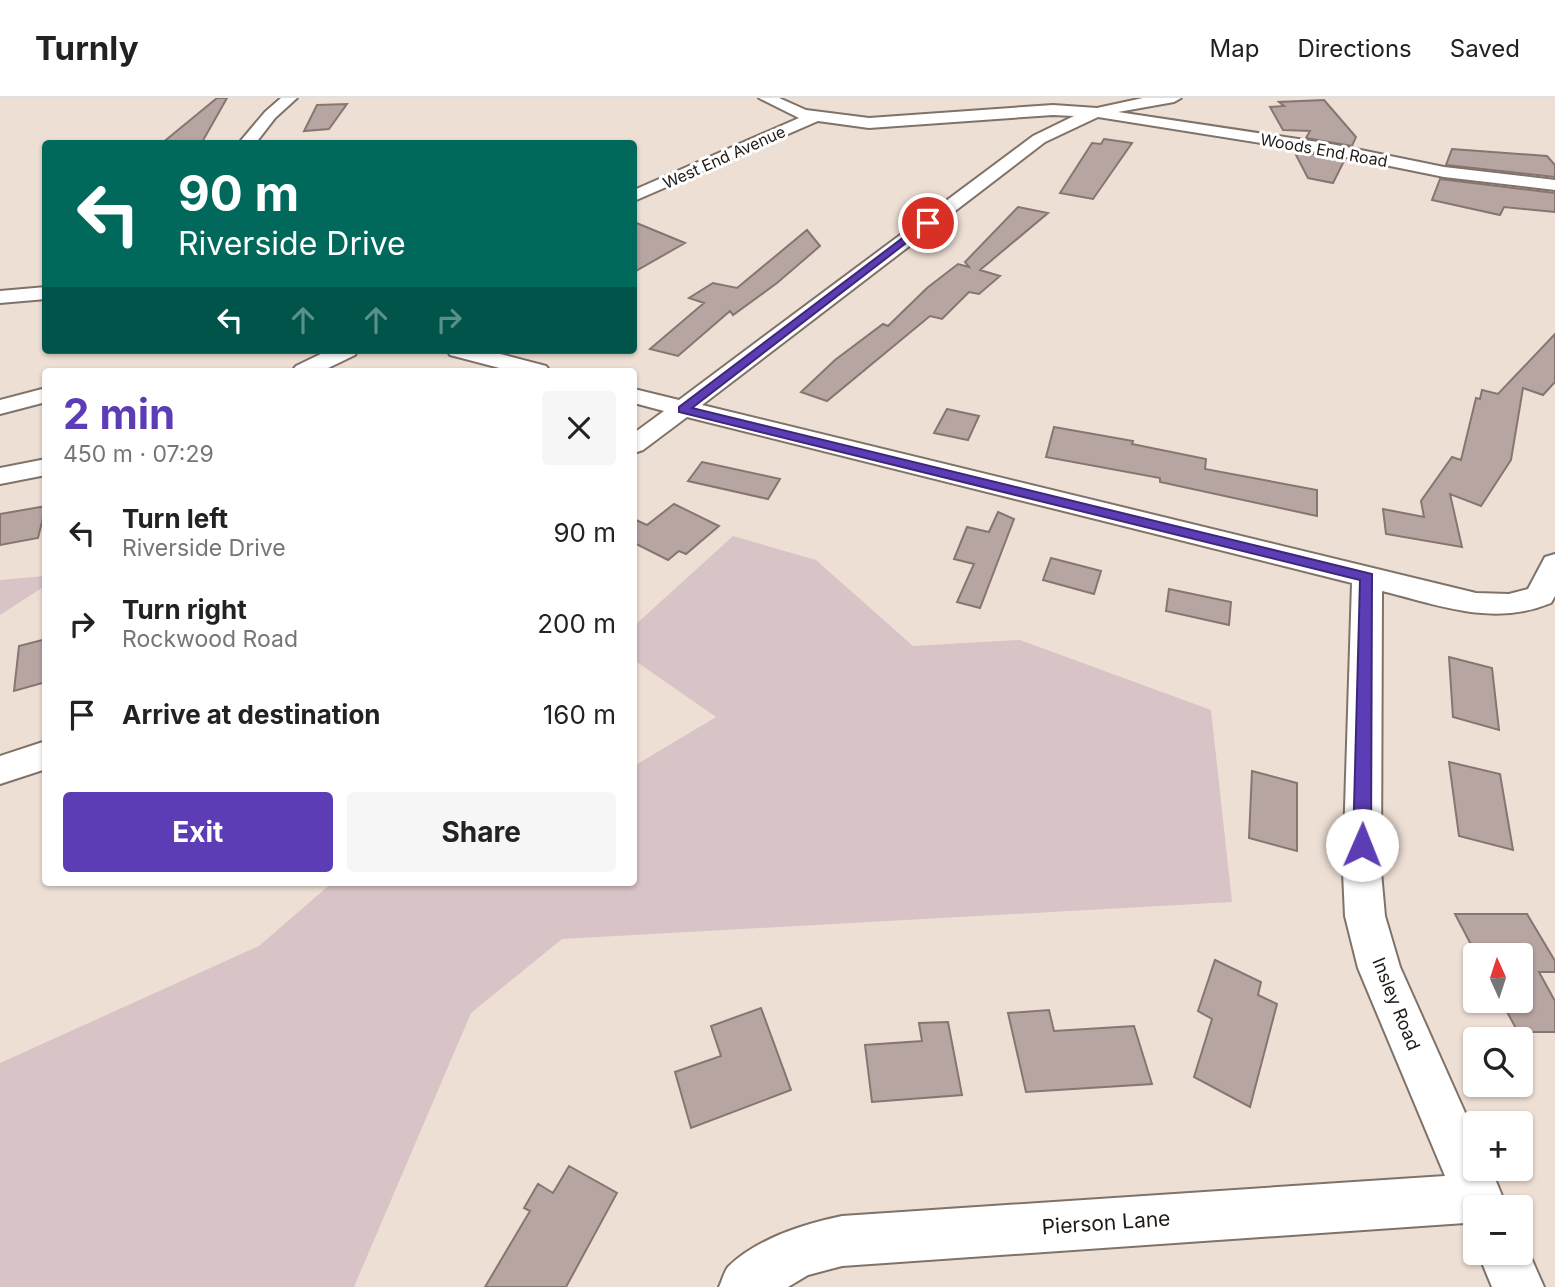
<!DOCTYPE html>
<meta charset="utf-8">
<style>
:root{--surface:#fff;--page:#f6f6f6;--text:#222;--muted:#767676;--line:#e0e0e0;--accent:#5c3db5}
body{margin:0;font-family:Inter,sans-serif;background:var(--page);color:var(--text);height:100vh;display:flex;flex-direction:column;font-size:26px;white-space:nowrap}
*{box-sizing:border-box;margin:0}
p{font-size:23px;color:var(--muted)}
.icon{flex:none;width:38px;height:38px;fill:none;stroke:currentColor;stroke-width:2;stroke-linecap:round;stroke-linejoin:round}
.map{position:relative;flex:1;overflow:hidden}
.drawer{position:absolute;left:42px;top:270px;width:595px;height:518px;display:flex;flex-direction:column;background:var(--surface);border-radius:7px;box-shadow:0 2px 5px #0004}
.drawer>*{flex:none}
.banner{position:absolute;left:42px;top:42px;width:595px;height:214px;border-radius:7px;box-shadow:0 2px 5px #0004;background:#00695c;color:#fff;overflow:hidden}
.needle{width:46px;rotate:357deg}
.fabs{position:absolute;left:1463px;top:845px;display:grid;gap:14px}
.fabs a{display:grid;place-items:center;width:70px;height:70px;border-radius:7px;background:var(--surface);box-shadow:0 2px 5px #0004;font-size:35px}
.pin{position:absolute;display:grid;place-items:center;width:60px;height:60px;color:#fff;margin:-30px;border:4px solid #fff;border-radius:50%;box-shadow:0 2px 7px #0007}
.me{position:absolute;width:77px;margin:-38px;rotate:1deg;stroke-linejoin:round;filter:drop-shadow(0 0 5px #0008)}
.turn{display:flex;align-items:center;gap:24px;height:147px;padding:0 21px;font-size:32px}
.turn .icon{width:91px;height:91px;stroke-width:2.5}
.turn b{display:block;font-size:49px;line-height:60px}
.lanes{display:flex;align-items:center;height:66px;padding:0 21px;background:#0003;justify-content:center;gap:35px;direction:ltr}
.lanes .off{opacity:.35}
.round{display:grid;place-items:center;flex:none;width:74px;height:74px;border-radius:7px;background:var(--page)}
.overview{display:flex;align-items:center;justify-content:space-between;height:119px;padding:0 21px}
h1{font-size:42px;font-weight:700;line-height:52px;color:var(--accent)}
.action{display:flex;gap:14px;margin-top:auto;padding:14px 21px}
.action a{flex:1;height:80px;border-radius:7px;background:var(--accent);color:#fff;font-size:28px;font-weight:700;line-height:80px;text-align:center}
.action a+a{background:var(--page);color:var(--text)}
ul{padding:0;list-style:none}
li{display:flex;align-items:center;gap:21px;height:91px;padding:0 21px}
li div{flex:1}
li b{display:block;font-size:26px}
li em{font-style:normal}
header{display:flex;align-items:center;gap:42px;box-sizing:border-box;height:98px;padding:0 35px;background:var(--surface);border-bottom:2px solid var(--line)}
header strong{font-size:33px}
nav{display:flex;gap:38px;margin-inline-start:auto;font-size:24px}
.map>svg:first-child{display:block}
.green{fill:#d8c3c6}
.building{fill:#b7a5a1;stroke:#877572;stroke-width:2}
.lines{fill:none;stroke-linecap:round;stroke-linejoin:round}
.minor-casing{stroke:#7f7268;stroke-width:4}
.minor{fill:#fff;fill-rule:evenodd}
.route{fill:#5c3db5;stroke:#3c2876;stroke-width:2}
.labels{text-anchor:middle;stroke-width:6;stroke-linejoin:round;paint-order:stroke}
.far-street-label{font-size:16px;fill:#201a16;stroke:#fff}
.street-label{font-size:18px;fill:#201a16;stroke:#fff}
.near-street-label{font-size:21px;fill:#201a16;stroke:#fff}
</style>
<header>
<strong>Turnly</strong>
<nav><a>Map</a><a>Directions</a><a>Saved</a></nav>
</header>
<div class="map">
<svg width="1555" height="1189" viewBox="0 0 1555 1189">
<rect width="100%" height="100%" fill="#eedfd4"/>
<path class="green" d="M733,438L816,462L913,548L1020,542L1211,612L1232,804L562,841L471,915L354,1189H0V965L259,848L333,784H634V668L716,619L634,562V528Z
M45,478V488L0,517V482Z"/>
<path class="building" d="M217,0H227L201,46H161Z
M1324,2L1356,39L1352,48L1306,40L1310,33L1283,32L1270,9L1284,8L1279,4Z
M347,6L329,31L304,33L317,7Z
M1104,41L1132,45L1093,101L1060,95L1092,45L1101,46Z
M1452,51L1547,58L1555,67V79L1446,67Z
M1298,53L1331,59L1345,61L1333,85L1308,80L1296,57Z
M1440,81L1555,95V114L1504,109L1500,117L1432,102Z
M1018,109L1048,115L980,172L1000,178L979,196L969,194L942,221L930,218L827,303L801,294L835,262L883,226L888,228L927,190L958,166L969,169L965,164Z
M634,124L685,145L634,174Z
M807,132L820,148L777,185L733,217L730,213L678,258L650,251L704,205L689,200L713,185L737,190Z
M1555,236V284L1543,297L1523,290L1511,362L1481,408L1450,396L1462,449L1386,436L1383,411L1424,419L1421,403L1452,359L1461,362L1476,300L1480,301L1482,292L1498,296Z
M947,311L979,318L968,342L934,335Z
M1054,329L1133,343L1132,346L1206,361L1205,371L1317,392V418L1160,384V380L1046,359Z
M702,364L780,381L768,401L688,383Z
M674,406L719,428L686,456L679,453L668,462L634,445V421L647,427Z
M46,408L38,440L0,447V416Z
M998,414L1014,421L980,510L957,504L974,466L954,461L967,429L989,434Z
M1051,460L1101,473L1094,496L1043,482Z
M1169,491L1231,504L1229,527L1166,513Z
M46,541V584L14,593L19,548Z
M1449,559L1492,570L1499,632L1453,619Z
M1449,664L1500,676L1513,752L1459,738Z
M1252,673L1297,685V753L1249,740Z
M1455,816H1527L1555,863V874H1539L1555,903V934H1518L1501,903H1521V858H1477Z
M1215,862L1261,884L1258,897L1277,906L1250,1009L1194,979L1212,921L1198,913Z
M761,910L791,992L691,1030L675,974L721,958L711,928Z
M1049,912L1054,933L1134,928L1152,986L1026,994L1008,915Z
M948,924L962,997L872,1004L865,947L922,943L919,925Z
M569,1068L617,1095L566,1189H485L530,1113L524,1110L538,1086L553,1095Z"/>
<g class="lines">
<g class="minor-casing">
<path id="minor" d="M281,0H297L275,20L255,46H238L265,14Z
M759,0H779L806,12L869,20L1053,7L1097,10L1143,0H1181L1174,4L1118,14L1331,46L1444,69L1555,82V92L1444,79L1331,56L1098,19L1045,44L702,307L1476,495L1509,496L1528,491L1545,459L1555,456V498L1551,505C1493,529 1439,507 1382,493L1381,774L1385,818L1400,869L1475,1037V1071H1491L1507,1110H1475V1131L1465,1125L842,1168L808,1177L788,1189H719C722,1183 724,1174 728,1169C756,1141 804,1126 842,1118L1445,1078L1358,870L1345,818L1343,774L1352,485L687,319L643,352L634,355V335L664,313L634,305V291L679,302L1033,38L1074,18L1053,17L869,30L818,23L634,103V92L799,20Z
M46,189V201L0,205V193Z
M329,252H358L355,257L322,273H292L296,268Z
M447,252H485L546,268L550,273H511L450,257Z
M46,290V304L0,316V302Z
M46,361V377L0,386V370Z
M46,643V671L0,686V658Z
M1521,1137L1544,1189H1492L1478,1155H1521Z"/>
</g>
<use href="#minor" class="minor"/>
</g>
<path class="route" d="M925,123L932,125L692,310L1372,476L1371,747L1368,753L1362,755L1356,753L1353,747L1360,482L679,314V309Z"/>
<g class="labels">
<g class="far-street-label">
<text transform="translate(1324 52) rotate(10)" y="6">Woods End Road</text>
<text transform="translate(724 59) rotate(-24)" y="6">West End Avenue</text>
</g>
<g class="street-label">
<text transform="translate(1396 906) rotate(68)" y="6">Insley Road</text>
</g>
<g class="near-street-label">
<text transform="translate(1106 1125) rotate(-4)" y="7">Pierson Lane</text>
</g>
</g>
</svg>
<div class="fabs">
<a><svg class="needle" viewBox="-14 -14 28 28"><path d="M0-13l5 13h-10z" fill="#e53935"/><path d="M0 13l5-13h-10z" fill="#767676"/></svg></a>
<a><svg class="icon" aria-label="search" viewBox="0 0 24 24"><circle cx="10" cy="10" r="6"/><path d="M15 15l6 6"/></svg></a>
<a>+</a>
<a>−</a>
</div>
<div class="pin" style="left:928px;top:125px;background:#d93025"><svg class="icon" aria-label="arrive" viewBox="0 0 24 24"><path d="M6 21V4h12l-3 4 3 4H6"/></svg></div>
<svg class="me" style="left:1362px;top:747px" viewBox="-20 -20 40 40"><circle r="19" fill="#fff"/><path d="M0-13L10 11 0 6-10 11z" fill="#5c3db5"/></svg>
<div class="banner">
<div class="turn"><svg class="icon" aria-label="left" viewBox="0 0 24 24"><path d="M17 20v-9H6M10 6l-5 5 5 5"/></svg><div><b>90 m</b>Riverside Drive</div></div>
<div class="lanes"><svg class="icon" aria-label="left" viewBox="0 0 24 24"><path d="M17 20v-9H6M10 6l-5 5 5 5"/></svg><svg class="icon off" aria-label="ahead" viewBox="0 0 24 24"><path d="M12 20V5M6 11l6-6 6 6"/></svg><svg class="icon off" aria-label="ahead" viewBox="0 0 24 24"><path d="M12 20V5M6 11l6-6 6 6"/></svg><svg class="icon off" aria-label="right" viewBox="0 0 24 24"><path d="M7 20v-9h11M14 6l5 5-5 5"/></svg></div>
</div>
<section class="drawer">
<div class="overview"><div><h1>2 min</h1><p>450 m · 07:29</p></div><a class="round"><svg class="icon" aria-label="close" viewBox="0 0 24 24"><path d="M6 6l12 12M18 6L6 18"/></svg></a></div>
<ul>
<li><svg class="icon" aria-label="left" viewBox="0 0 24 24"><path d="M17 20v-9H6M10 6l-5 5 5 5"/></svg><div><b>Turn left</b><p>Riverside Drive</p></div><em>90 m</em></li>
<li><svg class="icon" aria-label="right" viewBox="0 0 24 24"><path d="M7 20v-9h11M14 6l5 5-5 5"/></svg><div><b>Turn right</b><p>Rockwood Road</p></div><em>200 m</em></li>
<li><svg class="icon" aria-label="arrive" viewBox="0 0 24 24"><path d="M6 21V4h12l-3 4 3 4H6"/></svg><div><b>Arrive at destination</b></div><em>160 m</em></li>
</ul>
<div class="action"><a>Exit</a><a>Share</a></div>
</section>
</div>
